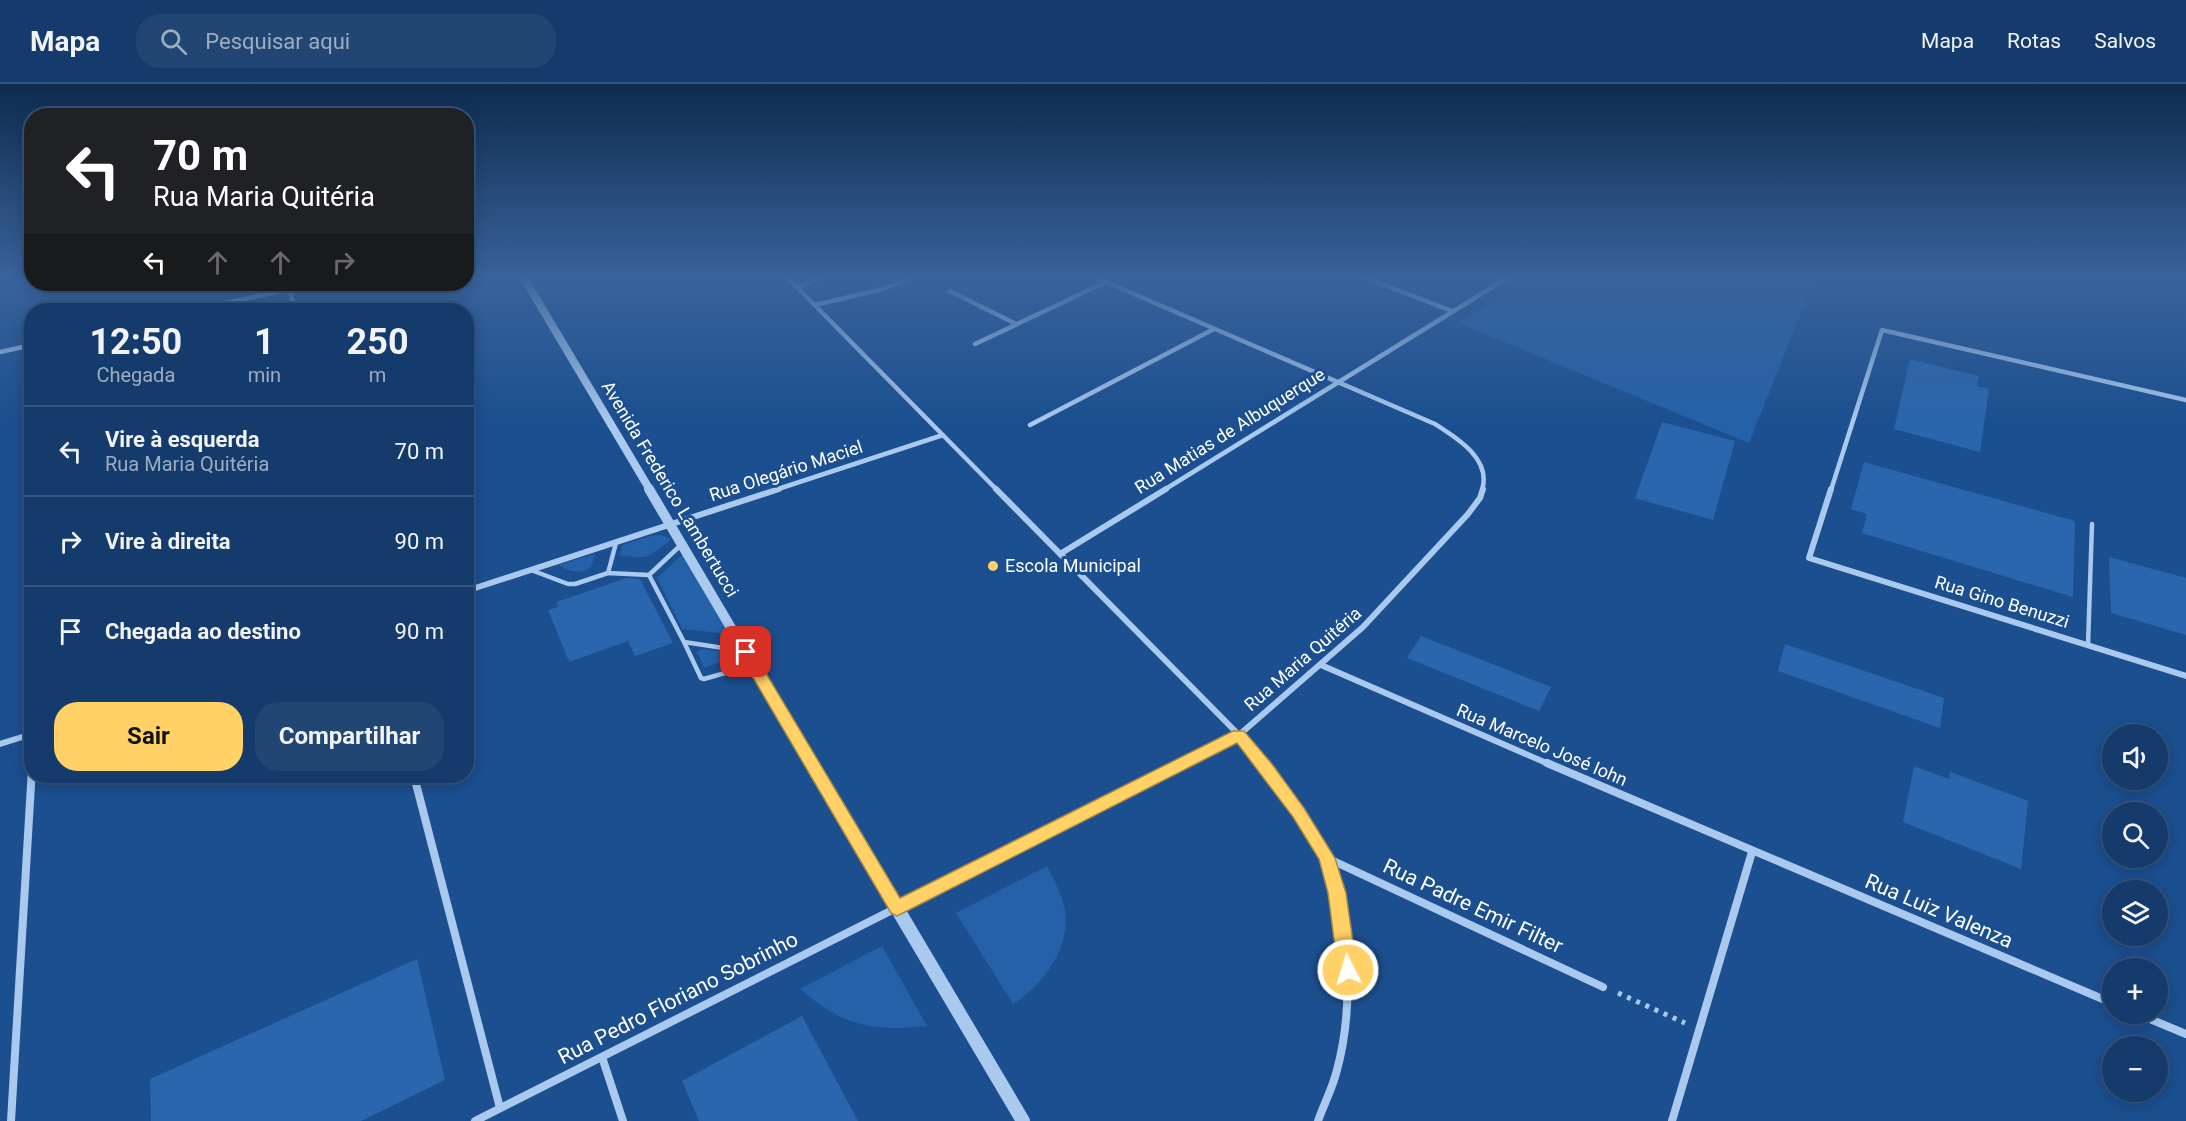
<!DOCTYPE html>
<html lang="pt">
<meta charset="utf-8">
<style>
:root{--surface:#143b6b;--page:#214673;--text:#f1f3f6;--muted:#9dadc1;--line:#33557e;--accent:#ffd166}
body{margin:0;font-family:Roboto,sans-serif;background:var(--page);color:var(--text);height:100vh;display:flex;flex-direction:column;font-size:22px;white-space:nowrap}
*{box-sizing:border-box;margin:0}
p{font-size:20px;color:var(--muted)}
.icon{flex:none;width:33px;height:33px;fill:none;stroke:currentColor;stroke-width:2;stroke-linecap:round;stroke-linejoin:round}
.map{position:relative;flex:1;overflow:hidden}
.sheet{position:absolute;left:24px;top:219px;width:450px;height:480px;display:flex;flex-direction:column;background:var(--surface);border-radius:24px;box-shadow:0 3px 15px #0003,0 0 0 2px var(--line)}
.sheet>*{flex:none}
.guide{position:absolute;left:24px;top:24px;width:450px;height:183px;border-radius:24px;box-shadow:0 3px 15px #0003,0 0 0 2px var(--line);background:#202124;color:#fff;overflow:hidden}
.controls{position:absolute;left:2102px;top:640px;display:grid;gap:12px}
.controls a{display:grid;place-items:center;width:66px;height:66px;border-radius:50%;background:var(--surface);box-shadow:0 3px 15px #0003,0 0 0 2px var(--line);font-size:30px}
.pin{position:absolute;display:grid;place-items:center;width:51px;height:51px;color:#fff;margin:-26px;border-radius:12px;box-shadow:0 3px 9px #0006}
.me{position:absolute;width:66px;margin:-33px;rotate:355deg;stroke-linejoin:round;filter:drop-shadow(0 0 4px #0008)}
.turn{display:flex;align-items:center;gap:21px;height:126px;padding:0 30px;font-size:27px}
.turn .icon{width:78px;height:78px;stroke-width:2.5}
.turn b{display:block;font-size:42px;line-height:51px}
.lanes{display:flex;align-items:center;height:57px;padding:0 30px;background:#0003;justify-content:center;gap:30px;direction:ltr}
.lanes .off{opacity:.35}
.eta{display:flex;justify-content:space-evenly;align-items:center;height:102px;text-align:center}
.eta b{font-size:36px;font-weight:700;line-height:42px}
.primary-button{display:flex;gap:12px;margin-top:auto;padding:12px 30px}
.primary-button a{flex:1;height:69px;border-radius:24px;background:var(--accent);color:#111;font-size:24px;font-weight:700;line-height:69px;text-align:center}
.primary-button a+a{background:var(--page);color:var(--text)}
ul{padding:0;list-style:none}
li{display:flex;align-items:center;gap:18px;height:90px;padding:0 30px;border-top:2px solid var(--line)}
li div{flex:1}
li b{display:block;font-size:22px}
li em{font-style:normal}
header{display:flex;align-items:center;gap:36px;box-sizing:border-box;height:84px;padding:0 30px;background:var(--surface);border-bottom:2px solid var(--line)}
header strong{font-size:28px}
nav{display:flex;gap:33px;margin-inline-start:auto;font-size:21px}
.search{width:420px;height:54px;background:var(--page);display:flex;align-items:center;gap:15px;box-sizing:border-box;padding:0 21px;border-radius:24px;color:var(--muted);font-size:22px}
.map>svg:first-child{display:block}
.green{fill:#2461a8}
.building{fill:#2a66ad}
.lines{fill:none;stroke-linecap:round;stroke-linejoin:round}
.path{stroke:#a9c9ee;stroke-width:5;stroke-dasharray:4 6;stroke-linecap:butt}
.service{stroke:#a9c9ee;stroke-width:4.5}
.minor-far2{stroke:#a9c9ee;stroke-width:4.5}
.minor-far1{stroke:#a9c9ee;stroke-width:6}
.minor{stroke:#a9c9ee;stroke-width:8}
.tertiary-far2{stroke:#a9c9ee;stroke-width:8}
.tertiary-far1{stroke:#a9c9ee;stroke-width:10}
.tertiary{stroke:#a9c9ee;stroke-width:14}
.route{fill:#ffd166;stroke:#a68842;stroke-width:1.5}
.poi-dot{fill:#ffd166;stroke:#1b4f8f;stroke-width:2}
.labels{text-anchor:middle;stroke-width:6;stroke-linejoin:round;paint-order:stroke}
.street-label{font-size:18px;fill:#fff;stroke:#1b4f8f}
.poi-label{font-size:18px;fill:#fff;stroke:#1b4f8f;text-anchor:start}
.near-street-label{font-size:21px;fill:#fff;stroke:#1b4f8f}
</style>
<header>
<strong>Mapa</strong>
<div class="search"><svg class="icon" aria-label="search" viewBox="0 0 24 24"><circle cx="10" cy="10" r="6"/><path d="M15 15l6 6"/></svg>Pesquisar aqui</div>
<nav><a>Mapa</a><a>Rotas</a><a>Salvos</a></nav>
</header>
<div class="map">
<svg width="2186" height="1037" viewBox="0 0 2186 1037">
<rect width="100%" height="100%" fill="#1b4f8f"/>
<path class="green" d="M1529,194H1815L1749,359L1458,239Z
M661,451L671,455C650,473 648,476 620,471L622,461L651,452Z
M595,470L591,483C580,492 569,487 558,481Z
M683,470L730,550L682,545L657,494Z
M702,565L741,570L704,584L697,568Z
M1047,782C1054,796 1062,810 1065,826C1071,864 1043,901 1013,920L956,829Z
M882,862L927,942C872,948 843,942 800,905Z"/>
<path class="building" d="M1910,275L1979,292L1977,302L1989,305L1980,368L1894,345Z
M1662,338L1735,357L1713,436L1635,414Z
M1864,378L2075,437L2073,513L1862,449L1867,430L1851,425Z
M2109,473L2186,494V551L2111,529Z
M627,494L640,495L673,559L635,572L628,557L569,578L548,526L558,523L556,518Z
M1421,552L1551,603L1539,627L1407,574Z
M1785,560L1944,614L1940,644L1778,587Z
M1914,682L1949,695L1950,688L2028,717L2021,785L1903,738Z
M417,875L445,996L361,1037H151L150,995Z
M802,932L858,1037H699L682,997Z"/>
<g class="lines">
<path class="path" d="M1618,909L1685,939"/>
<path class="service" d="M531,486L568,500H575L608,489L649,491L684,558L743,567
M608,489L616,459
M649,491L682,460
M684,558L701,594L704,595L753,581
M2088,561L2092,440"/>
<path class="minor-far2" d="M788,194L997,406
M1097,194L1435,340C1457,354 1492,375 1482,406
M1366,194L1452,227
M288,200L295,226
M797,203L820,194
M950,207L1016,240
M815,221L883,205L911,194
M191,226L316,200
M975,260L1106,198
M0,268L32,261
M1030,341L1214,245
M775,406L943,351
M1164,406L1507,194
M1831,406L1882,246L2186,316"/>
<path class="minor-far1" d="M996,405L1239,651L1263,681
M1831,405L1809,474L2186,592
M1060,470L1166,405
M466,507L779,405
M1321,581L1551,681
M0,660L32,650
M1180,681L1239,651L1363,543L1468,430L1480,414L1483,405"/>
<path class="minor" d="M1262,679C1283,705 1313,744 1327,774C1335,791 1338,813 1341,831C1350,883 1351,934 1337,986C1333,1003 1324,1020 1318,1037
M1547,679L2112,919
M414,692L500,1024
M1327,774L1603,903
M2138,930L2186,950
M602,973L623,1037
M11,1037L32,684
M475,1037L1183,679
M1672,1037L1752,768"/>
<path class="tertiary-far2" d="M524,194L650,406"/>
<path class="tertiary-far1" d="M649,405L812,681"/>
<path class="tertiary" d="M811,679L1023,1037"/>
</g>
<linearGradient id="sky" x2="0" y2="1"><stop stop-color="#0f2b4f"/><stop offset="0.57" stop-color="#39639b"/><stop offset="1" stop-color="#39639b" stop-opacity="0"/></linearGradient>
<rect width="2186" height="339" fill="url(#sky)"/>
<path class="route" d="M746,563L751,564L900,814L1233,647H1244L1272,680L1304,724L1335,774L1346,809L1357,886L1354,892L1348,894L1341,892L1338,886L1328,809L1319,775L1293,733L1237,659L903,829L897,832L891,829L738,568Z"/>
<circle class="poi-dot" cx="993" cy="482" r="6"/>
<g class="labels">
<g class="street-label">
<text transform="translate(1230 347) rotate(-32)" y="6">Rua Matias de Albuquerque</text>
<text transform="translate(786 387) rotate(-18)" y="6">Rua Olegário Maciel</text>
<text transform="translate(670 405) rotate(59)" y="6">Avenida Frederico Lambertucci</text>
<text transform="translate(2002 518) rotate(17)" y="6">Rua Gino Benuzzi</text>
<text transform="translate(1303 575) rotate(-41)" y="6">Rua Maria Quitéria</text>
<text transform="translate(1542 661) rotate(23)" y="6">Rua Marcelo José Iohn</text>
</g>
<g class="poi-label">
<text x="1005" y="488">Escola Municipal</text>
</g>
<g class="near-street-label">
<text transform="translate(1473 822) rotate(25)" y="7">Rua Padre Emir Filter</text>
<text transform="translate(1939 827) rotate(23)" y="7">Rua Luiz Valenza</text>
<text transform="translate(678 914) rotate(-27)" y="7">Rua Pedro Floriano Sobrinho</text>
</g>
</g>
</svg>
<div class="controls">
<a><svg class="icon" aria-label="sound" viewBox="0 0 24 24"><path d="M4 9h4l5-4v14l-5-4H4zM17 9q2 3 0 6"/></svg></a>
<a><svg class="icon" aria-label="search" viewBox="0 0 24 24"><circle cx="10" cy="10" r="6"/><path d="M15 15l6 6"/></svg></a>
<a><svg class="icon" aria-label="layers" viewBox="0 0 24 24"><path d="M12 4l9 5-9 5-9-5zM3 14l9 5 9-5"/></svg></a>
<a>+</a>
<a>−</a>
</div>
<div class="pin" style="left:746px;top:568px;background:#d93025"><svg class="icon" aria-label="arrive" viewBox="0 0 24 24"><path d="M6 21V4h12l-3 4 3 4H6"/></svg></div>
<svg class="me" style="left:1348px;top:886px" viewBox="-20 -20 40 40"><circle r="17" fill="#ffd166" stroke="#fff" stroke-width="3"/><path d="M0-11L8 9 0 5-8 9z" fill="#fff"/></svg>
<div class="guide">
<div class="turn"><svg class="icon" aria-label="left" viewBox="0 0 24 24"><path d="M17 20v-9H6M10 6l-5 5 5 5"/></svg><div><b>70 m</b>Rua Maria Quitéria</div></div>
<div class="lanes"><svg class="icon" aria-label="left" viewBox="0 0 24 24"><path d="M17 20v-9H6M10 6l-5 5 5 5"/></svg><svg class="icon off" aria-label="ahead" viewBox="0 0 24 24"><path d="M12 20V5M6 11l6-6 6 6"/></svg><svg class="icon off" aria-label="ahead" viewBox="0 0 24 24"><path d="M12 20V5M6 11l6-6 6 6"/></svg><svg class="icon off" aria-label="right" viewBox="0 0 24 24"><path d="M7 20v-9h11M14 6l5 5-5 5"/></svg></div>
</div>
<section class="sheet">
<div class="eta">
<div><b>12:50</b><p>Chegada</p></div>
<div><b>1</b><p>min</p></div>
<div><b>250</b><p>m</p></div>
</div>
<ul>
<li><svg class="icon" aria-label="left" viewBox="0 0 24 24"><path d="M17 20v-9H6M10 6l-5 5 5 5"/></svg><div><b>Vire à esquerda</b><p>Rua Maria Quitéria</p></div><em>70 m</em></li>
<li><svg class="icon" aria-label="right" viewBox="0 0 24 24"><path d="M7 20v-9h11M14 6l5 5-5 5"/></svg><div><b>Vire à direita</b></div><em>90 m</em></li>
<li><svg class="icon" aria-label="arrive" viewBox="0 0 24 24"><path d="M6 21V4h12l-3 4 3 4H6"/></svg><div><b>Chegada ao destino</b></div><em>90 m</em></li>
</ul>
<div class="primary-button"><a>Sair</a><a>Compartilhar</a></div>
</section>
</div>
